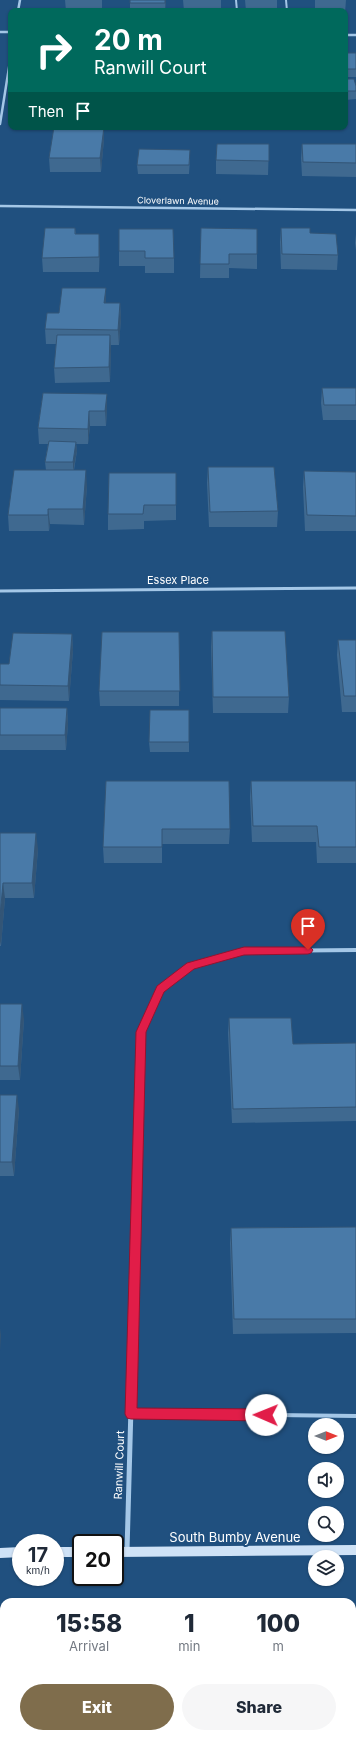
<!DOCTYPE html>
<style>
:root{--surface:#fff;--page:#f6f6f7;--text:#1f2937;--muted:#747a83;--accent:#7f6d4c}
body{margin:0;font-family:Inter,sans-serif;background:var(--page);color:var(--text);height:100vh;display:flex;flex-direction:column;font-size:15px;white-space:nowrap}
*{box-sizing:border-box;margin:0}
p{font-size:13px;color:var(--muted)}
.icon{flex:none;width:22px;height:22px;fill:none;stroke:currentColor;stroke-width:2;stroke-linecap:round;stroke-linejoin:round}
.map{position:relative;flex:1;overflow:hidden}
.sheet{position:absolute;left:0px;top:1598px;width:356px;height:140px;display:flex;flex-direction:column;background:var(--surface);border-radius:12px 12px 0 0;box-shadow:0 1px 3px #0004}
.sheet>*{flex:none}
.hud{position:absolute;left:8px;top:8px;width:340px;height:122px;border-radius:8px;box-shadow:0 1px 3px #0004;background:#00695c;color:#fff;overflow:hidden}
.needle{width:26px;rotate:90deg}
.buttons{position:absolute;left:308px;top:1418px;display:grid;gap:8px}
.buttons a{display:grid;place-items:center;width:36px;height:36px;border-radius:50%;background:var(--surface);box-shadow:0 1px 3px #0004;font-size:20px}
.speed{position:absolute;left:12px;top:1534px;display:flex;gap:8px;font-size:20px;font-weight:700;text-align:center}
.speed>*{display:grid;place-content:center;width:52px;height:52px;border-radius:50%;background:var(--surface);box-shadow:0 1px 3px #0004;line-height:1}
.speed small{font-size:10px;font-weight:400}
.speed .limit{border:2px solid #111;border-radius:6px;background:#fff;color:#111}
.pin{position:absolute;display:grid;place-items:center;width:34px;height:34px;color:#fff;margin:-41px -17px;border-radius:50% 50% 50% 0;rotate:-45deg;box-shadow:0 0 4px #0007}
.pin .icon{rotate:45deg}
.me{position:absolute;width:44px;margin:-22px;rotate:271deg;stroke-linejoin:round;filter:drop-shadow(0 0 3px #0008)}
.turn{display:flex;align-items:center;gap:14px;height:84px;padding:0 20px;font-size:18px}
.turn .icon{width:52px;height:52px;stroke-width:2.5}
.turn b{display:block;font-size:28px;line-height:34px}
.then{display:flex;align-items:center;height:38px;padding:0 20px;background:#0003;gap:8px;font-size:15px}
.eta{display:flex;justify-content:space-evenly;align-items:center;height:68px;text-align:center}
.eta b{font-size:24px;font-weight:800;line-height:28px}
.button{display:flex;gap:8px;margin-top:auto;padding:8px 20px}
.button a{flex:1;height:46px;border-radius:24px;background:var(--accent);color:#fff;font-size:16px;font-weight:800;line-height:46px;text-align:center}
.button a+a{background:var(--page);color:var(--text)}
.map>svg:first-child{display:block}
.lines{fill:none;stroke-linecap:round;stroke-linejoin:round}
.lane-far1{stroke:#a4c7e7;stroke-width:2}
.lane{stroke:#a4c7e7;stroke-width:4}
.street-far3{stroke:#a4c7e7;stroke-width:2.5}
.street-far2{stroke:#a4c7e7;stroke-width:3}
.street-far1{stroke:#a4c7e7;stroke-width:4}
.street{stroke:#a4c7e7;stroke-width:5}
.secondary{stroke:#cfe2f6;stroke-width:10}
.wall{fill:#3f6990}
.shaded-wall{fill:#335576}
.building{fill:#497aa8;stroke:#335576}
.route{fill:#e11d48;stroke:#92132f}
.labels{text-anchor:middle;stroke-width:4;stroke-linejoin:round;paint-order:stroke}
.far-street-label{font-size:9px;fill:#fff;stroke:#20507f}
.street-label{font-size:11px;fill:#fff;stroke:#20507f}
.near-street-label{font-size:13px;fill:#fff;stroke:#20507f}
</style>
<div class="map">
<svg width="356" height="1738" viewBox="0 0 356 1738">
<rect width="100%" height="100%" fill="#20507f"/>
<g class="lines">
<path class="lane-far1" d="M236,0L237,11
M286,0L287,11"/>
<path class="lane" d="M131,1413L356,1416"/>
<path class="street-far3" d="M18,11L20,0
M0,32H11
M345,35H356
M0,124L11,55
M0,206L356,210"/>
<path class="street-far2" d="M0,591L356,588"/>
<path class="street-far1" d="M139,1120L141,1032L161,989L191,966L244,951L356,950"/>
<path class="street" d="M127,1551L139,1119"/>
<path class="secondary" d="M55,1552H81
M115,1552L356,1550
M0,1553L21,1552"/>
</g>
<path class="wall" d="M65,0H102V11H66Z
M130,0H166L165,11H130Z
M183,0H221V11H184Z
M245,0H277V11H246Z
M315,0H346L345,13V11H315Z
M345,53H356V77H345Z
M345,79L356,86V99L345,100Z
M104,139L101,172H50L49,158Z
M269,144L268,175L216,174V160Z
M302,144H356V177L302,176L301,158Z
M190,159L189,174H138L137,165Z
M75,228L76,234L100,249L99,272H43L42,258Z
M201,228L257,254V269L229,268V278H200Z
M281,228L310,233L338,255L337,270L281,269L280,242Z
M119,229L174,258V273H145V266H119Z
M356,234V250L355,243Z
M106,303H120L121,318L119,345H111L110,382L55,383L54,368L56,344H46L45,329L59,313Z
M322,388H356V420H323L321,403Z
M43,393L107,409L106,426H90L88,444H76L77,451L74,470L87,486L84,525L50,524L49,531H9L8,515L46,470L45,462L48,444H39L38,428Z
M208,467L278,511L277,527H209L207,483Z
M304,471L356,472V531H305L303,487Z
M176,473V520L144,521V529L108,530V514Z
M212,631L289,697L288,713H213L211,647Z
M179,632V706H100L99,691Z
M72,634L73,650L69,701L0,700V664H9Z
M338,640H356V712H342L337,655Z
M0,708H67L68,724L66,750H0Z
M189,710V752H150L149,742Z
M106,781L230,829L229,844H162V863H104L103,847Z
M251,781H356V863H317L316,842H252L250,797Z
M0,833L38,849L34,898H5L1,946H0Z
M0,1004L24,1019L20,1080H0Z
M229,1018L293,1044L356,1043V1121L232,1123L228,1033Z
M0,1095L19,1109L14,1176H0Z
M356,1227V1333L233,1334L230,1243L231,1228Z"/>
<path class="shaded-wall" d="M165,0H166L165,11Z
M104,127V139L101,172L100,158Z
M99,234L100,249L99,272Z
M106,288V303H104Z
M120,303L121,318L119,345L118,330Z
M110,335L111,350L110,382L109,367Z
M107,394V409L106,426L105,411Z
M89,411L90,426L88,444V429Z
M76,442L77,451L73,472V462Z
M86,470L87,486L84,525L83,509Z
M48,509L50,524L49,531L48,515Z
M72,634L73,650L69,701L68,686Z
M67,708L68,724L66,750L65,735Z
M36,833L38,849L34,898L32,883Z
M3,883L5,898L1,946L0,941V916Z
M22,1004L24,1019L20,1080L18,1066Z
M17,1095L19,1109L14,1176L12,1162Z
M0,1328L1,1335L0,1351Z"/>
<path class="building" d="M130,0H165V3H130Z
M345,53H356V69H345Z
M345,79H354L356,86V91H345Z
M54,127H104L100,158H49Z
M217,144H269V161L216,160Z
M302,144H356V163L303,162Z
M139,149L190,150L189,165H137Z
M45,228H75V234H99V257L42,258Z
M201,228L257,229V254H229V264H200Z
M281,228H310V233L336,234L338,255L282,254Z
M119,229H173L174,258H145V251H119Z
M62,288H106L104,303H120L118,330L45,329L47,313H59Z
M57,335H110L109,367L54,368Z
M322,388H356V405H324Z
M43,393L107,394L105,411H89L88,429L38,428Z
M49,441L76,442L73,462H45Z
M208,467H274L278,511L210,512Z
M14,470H86L83,509H48V515H8Z
M304,471L356,472V516L307,515Z
M109,473H176V505H144L143,514H108Z
M212,631H285L289,697H213Z
M102,632H179L180,691H99Z
M13,633L72,634L68,686L0,685V664H9Z
M338,640H356V696H344Z
M0,708H67L65,735H0Z
M150,710H189V742H149Z
M106,781H229L230,829H162V847H103Z
M251,781H356V847H319L317,826H253Z
M0,833H36L32,883H3L0,916Z
M0,1004H22L18,1066H0Z
M229,1018H291L293,1044L356,1043V1107L233,1109Z
M0,1095H17L12,1162H0Z
M356,1227V1319H234L231,1228Z
M118,1734H344V1738H118Z"/>
<path class="route" d="M244,947H308L311,948L313,950L311,953L308,954L244,955L194,969L164,992L146,1032L137,1408L266,1409L270,1411L272,1415L270,1419L266,1421L131,1419L127,1418L125,1414L136,1032L157,986L187,963Z"/>
<g class="labels">
<g class="far-street-label">
<text transform="translate(178 201) rotate(1)" y="3">Cloverlawn Avenue</text>
</g>
<g class="street-label">
<text x="178" y="584">Essex Place</text>
<text transform="translate(119 1465) rotate(-88)" y="4">Ranwill Court</text>
</g>
<g class="near-street-label">
<text x="235" y="1542">South Bumby Avenue</text>
</g>
</g>
</svg>
<div class="buttons">
<a><svg class="needle" viewBox="-14 -14 28 28"><path d="M0-13l5 13h-10z" fill="#e53935"/><path d="M0 13l5-13h-10z" fill="#747a83"/></svg></a>
<a><svg class="icon" aria-label="sound" viewBox="0 0 24 24"><path d="M4 9h4l5-4v14l-5-4H4zM17 9q2 3 0 6"/></svg></a>
<a><svg class="icon" aria-label="search" viewBox="0 0 24 24"><circle cx="10" cy="10" r="6"/><path d="M15 15l6 6"/></svg></a>
<a><svg class="icon" aria-label="layers" viewBox="0 0 24 24"><path d="M12 4l9 5-9 5-9-5zM3 14l9 5 9-5"/></svg></a>
</div>
<div class="speed"><div>17<small>km/h</small></div><div class="limit">20</div></div>
<div class="pin" style="left:308px;top:950px;background:#d93025"><svg class="icon" aria-label="arrive" viewBox="0 0 24 24"><path d="M6 21V4h12l-3 4 3 4H6"/></svg></div>
<svg class="me" style="left:266px;top:1415px" viewBox="-20 -20 40 40"><circle r="19" fill="#fff"/><path d="M0-13L10 11 0 6-10 11z" fill="#e11d48"/></svg>
<div class="hud">
<div class="turn"><svg class="icon" aria-label="right" viewBox="0 0 24 24"><path d="M7 20v-9h11M14 6l5 5-5 5"/></svg><div><b>20 m</b>Ranwill Court</div></div>
<div class="then">Then<svg class="icon" aria-label="arrive" viewBox="0 0 24 24"><path d="M6 21V4h12l-3 4 3 4H6"/></svg></div>
</div>
<section class="sheet">
<div class="eta">
<div><b>15:58</b><p>Arrival</p></div>
<div><b>1</b><p>min</p></div>
<div><b>100</b><p>m</p></div>
</div>
<div class="button"><a>Exit</a><a>Share</a></div>
</section>
</div>
